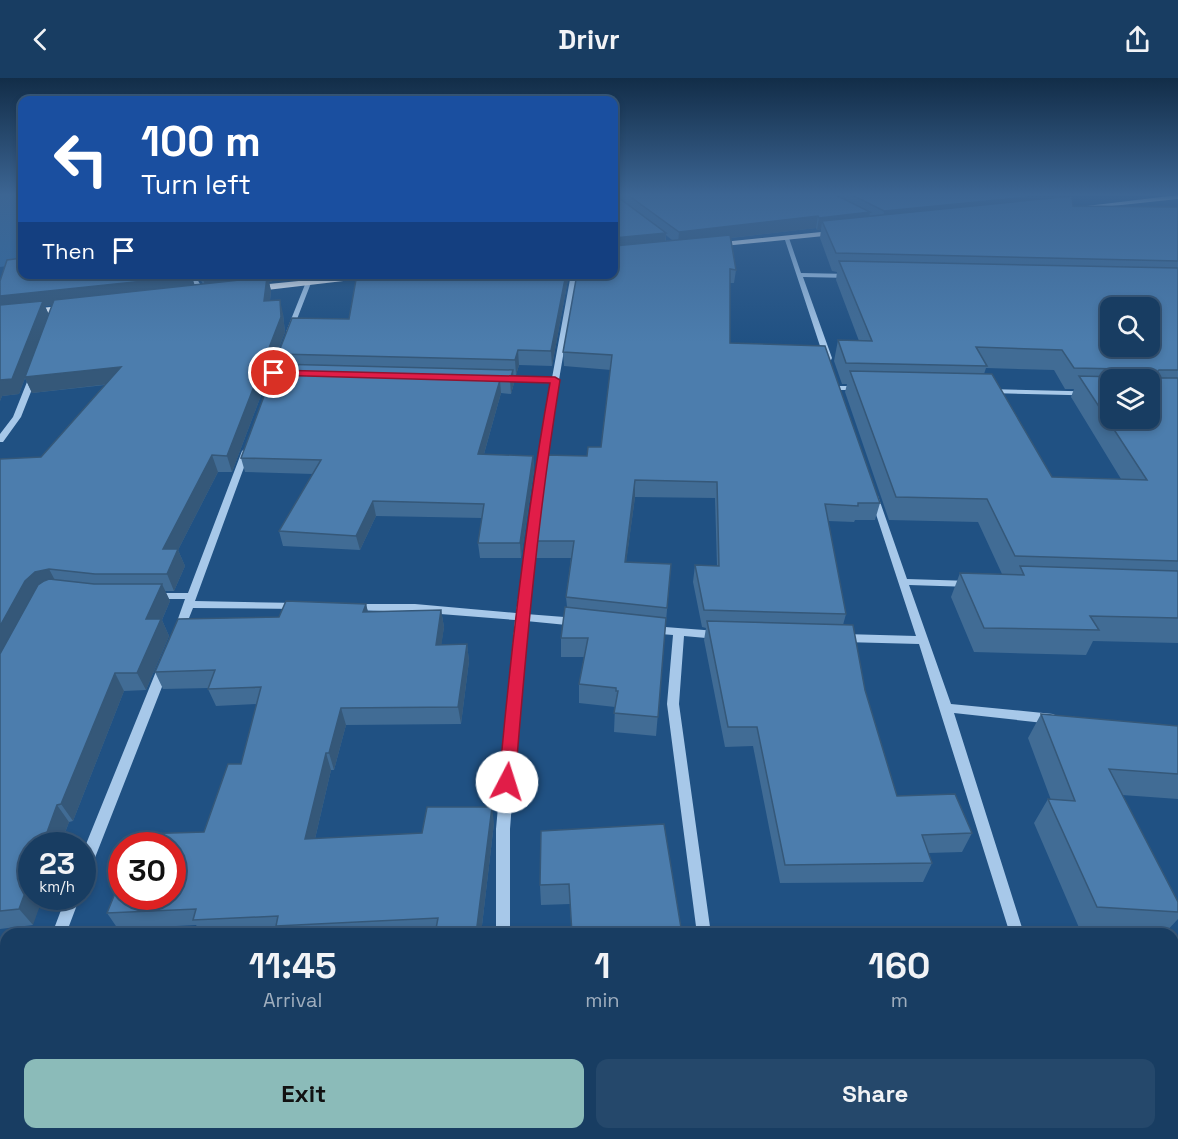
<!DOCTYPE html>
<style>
:root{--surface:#183d62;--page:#25486b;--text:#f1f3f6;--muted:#9faebe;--line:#365677;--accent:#8bbbb9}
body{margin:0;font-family:"Space Grotesk",sans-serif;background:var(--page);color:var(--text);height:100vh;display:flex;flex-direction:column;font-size:22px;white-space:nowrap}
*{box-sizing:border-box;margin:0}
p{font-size:20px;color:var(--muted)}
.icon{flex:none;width:33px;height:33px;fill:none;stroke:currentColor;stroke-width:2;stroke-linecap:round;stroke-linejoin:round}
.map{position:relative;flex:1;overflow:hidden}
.details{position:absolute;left:0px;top:850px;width:1179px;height:212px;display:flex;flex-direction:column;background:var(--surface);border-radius:18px 18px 0 0;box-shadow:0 3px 9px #0003,0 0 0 2px var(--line)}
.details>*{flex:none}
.top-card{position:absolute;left:18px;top:18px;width:600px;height:183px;border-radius:12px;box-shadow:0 3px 9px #0003,0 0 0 2px var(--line);background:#1a4fa0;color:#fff;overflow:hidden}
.tools{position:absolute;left:1100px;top:219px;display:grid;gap:12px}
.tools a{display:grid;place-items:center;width:60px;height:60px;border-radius:12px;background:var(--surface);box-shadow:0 3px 9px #0003,0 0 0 2px var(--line);font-size:30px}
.speed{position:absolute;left:18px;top:754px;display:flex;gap:12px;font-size:30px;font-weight:700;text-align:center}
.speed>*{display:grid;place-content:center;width:78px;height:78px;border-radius:50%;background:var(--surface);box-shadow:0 3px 9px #0003,0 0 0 2px var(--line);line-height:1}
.speed small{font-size:15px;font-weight:400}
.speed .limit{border:9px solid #d22;background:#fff;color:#111}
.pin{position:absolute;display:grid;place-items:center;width:51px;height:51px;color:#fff;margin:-26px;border:3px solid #fff;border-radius:50%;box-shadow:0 2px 6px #0007}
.me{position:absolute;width:66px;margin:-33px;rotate:5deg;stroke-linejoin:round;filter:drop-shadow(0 0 4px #0008)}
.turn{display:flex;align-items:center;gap:21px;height:126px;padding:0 24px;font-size:27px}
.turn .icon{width:78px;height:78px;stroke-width:2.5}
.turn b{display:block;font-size:42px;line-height:51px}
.then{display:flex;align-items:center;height:57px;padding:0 24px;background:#0003;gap:12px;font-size:22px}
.eta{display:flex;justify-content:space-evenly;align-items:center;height:102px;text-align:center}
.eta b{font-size:36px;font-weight:600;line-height:42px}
.button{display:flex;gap:12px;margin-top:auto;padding:12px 24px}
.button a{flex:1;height:69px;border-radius:12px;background:var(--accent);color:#111;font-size:24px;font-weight:600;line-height:69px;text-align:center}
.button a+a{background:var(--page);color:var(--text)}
header{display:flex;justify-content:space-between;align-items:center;height:78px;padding:0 24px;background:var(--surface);font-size:27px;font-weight:600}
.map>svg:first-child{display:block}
.green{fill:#336ba1}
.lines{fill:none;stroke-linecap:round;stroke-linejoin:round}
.minor{fill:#a7c8e9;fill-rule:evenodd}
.major{fill:#eaf3fe;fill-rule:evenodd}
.wall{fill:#416c95;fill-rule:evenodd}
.shaded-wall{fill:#355879}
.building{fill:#4c7dad;stroke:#355879;stroke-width:1.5;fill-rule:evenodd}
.route{fill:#e11d48;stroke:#92132f;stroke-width:1.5}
</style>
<header><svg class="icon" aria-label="back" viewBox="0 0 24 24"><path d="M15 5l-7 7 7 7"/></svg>Drivr<svg class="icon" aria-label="share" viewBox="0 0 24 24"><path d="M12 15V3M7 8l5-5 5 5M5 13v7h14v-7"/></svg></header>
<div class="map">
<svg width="1178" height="1061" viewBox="0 0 1178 1061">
<rect width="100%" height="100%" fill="#205183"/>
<path class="green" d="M0,117H22V186L0,189Z"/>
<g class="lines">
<path class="minor" d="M784,159L789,160L801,195L850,196L853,198L850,200L803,199L832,280L831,282L824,280Z
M188,196H194L206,216L205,217H201Z
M571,196H577L545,384L526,536L577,540L582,544L577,548L526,543L510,751V856H496V751L515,542L415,534L353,532L348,529L353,526H415L516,535L537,384L551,304L499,303L495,301L499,299L552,300Z
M306,204L311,205L292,254L287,255L286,254Z
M31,294L38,296L21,339L3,364H0V356L13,339Z
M835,308H861L865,310L861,312H835Z
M987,311L1110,314V318L990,315H987Z
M246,370L250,373L195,523L299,525L304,528L299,531L193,530L183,555H175L174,552L185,521H155L150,518L155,515H188L242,373Z
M874,415L878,418L907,501L971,503L976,506L971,509L909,507L951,626L1053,636L1057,638L1059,641L1057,644L1053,646L954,635L1024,856H1010L919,566L844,564L839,560L844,556L916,558L870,418Z
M652,548L717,553L722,557L717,561L684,558L679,626L711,856H697L667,626L673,557L648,555L647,552L648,549Z
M163,587L167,588L169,591L89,795L87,799L82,801V776L157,591L159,588Z
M66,819H80L66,856H52Z
M1173,885H1178V899H1173Z
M6,903V919L0,920V904Z
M504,1056H522V1061H504Z
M1071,1056H1089L1091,1061H1073Z"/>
<path class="major" d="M1178,117V121L1074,132L1070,130Z
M841,152L845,154L844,156L713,169L709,167L713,165Z
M368,196H403L250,214L246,211L250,208Z
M71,227L76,230L74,232L0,240V234Z"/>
</g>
<path class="wall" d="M614,117H1069L1068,119L1073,128L1178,129V565L1093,563L1086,577L974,574L951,519L960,495L1002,496L978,444L889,442L845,314L847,306H842L834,283L838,262L859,263L836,202L837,194L832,193L820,160L821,151L817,152L816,150L731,160L736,192L734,205H730V265L880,425L875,442H855L854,444L828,443L846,536L843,547L865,612L897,718L972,755L962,774L928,775L932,785L923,804L780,805L753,668L725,669L704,562L706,550L702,549L693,504L695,487L717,488L715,420L635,419L626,484L671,486L656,658L614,654L615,629L579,625V606L584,579H561V560L567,529L566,519L571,480H536L535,463L587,378L601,369L611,292L564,288L563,274ZM666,157L667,158L672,162L666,163ZM986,290L1054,292L1065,311H1074L1071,319L1121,401L1052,399L984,296Z
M197,196H272V204H269L271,213L270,223L283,236L285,254L232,394H218L178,472L185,488L174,513H165L170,523L162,542L169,558L146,612L124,613L73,743L69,744L60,768H32L33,847L0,851V381L41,379L105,307L32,315L25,300L19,316L2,318L0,323V203L194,207L203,206ZM52,227L49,237L45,228Z
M569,196L552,288L519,287L516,297H513L514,305L511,316L501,315L484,376L533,378L534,392L521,480H480L478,465L482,440L376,438L360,472L283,468L279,453L313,396L245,394L241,380L281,286L278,276L349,241Z
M366,526L368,534L441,532L444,549L441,567L467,566L469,583L461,646L346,647L334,692H331L315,761L422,755L494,745L481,856H280L279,855L233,856H202L196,847L118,851L107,835L204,754L241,686L257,626L216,628L208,611L209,610L163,611L155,594L279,539Z
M1041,636L1178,649V721L1122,717L1178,824V841L1164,856L1080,852L1034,745L1048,721L1051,722L1028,660Z
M541,753L682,856H572L570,826L541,827L540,807Z
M1178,910V960L1173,949V915Z"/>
<path class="shaded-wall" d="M1048,117H1056L1052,128L882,145L884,133Z
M870,134L868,147L822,143L821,151L817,152L819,140Z
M818,138L816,150L678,166L679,154Z
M666,155L665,167L614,174V160Z
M207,196H272V204H269L271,213L268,237L206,211L202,197Z
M566,196H569L552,288L551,273Z
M192,198L196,212L45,228L49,237L121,289L127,304L32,315L25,300L19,316L2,318L0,323V218Z
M280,222L283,236L285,254L232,394L227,378Z
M518,272L519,287L516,297L515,282Z
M513,292L514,305L511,316L510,302Z
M500,302L501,315L480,390L478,376Z
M212,377L218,394L178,472L185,488L174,513L167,496L163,471Z
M533,378L534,392L521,480L520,465Z
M635,402V419L624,501L625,484Z
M373,423L376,438L360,472L356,458Z
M49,491L58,508L0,585V548L25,503L35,494Z
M162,506L170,523L162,542L169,558L146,612L137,595L146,541Z
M366,526L370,543L363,534Z
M441,532L444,549L439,584L436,567Z
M467,566L469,583L461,646L458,629Z
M115,595L124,613L73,743L61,726Z
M341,630L346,647L334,692L329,675Z
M326,675L331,692L311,778L305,761Z
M57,727L69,744L60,768H42Z
M492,729L494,745L481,856H476Z
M32,796V819H43L33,847L19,831Z
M451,1056H457V1061H450Z"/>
<path class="building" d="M614,117H615L666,155L614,160V163Z
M628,117H836L870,134L819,140L818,138L679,154Z
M852,117H1048L884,133Z
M1072,118L1073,128L1178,129V183L836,175L822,143Z
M730,157L736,192L730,191V265L825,268L880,425H858V428L825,426L846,536L704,532L695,487L719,488L717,404L635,402L625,484L671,486L667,530L566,519L574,463H535L546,377L587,378L588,369H601L612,277L563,274L577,196H614V168Z
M22,180V196H190L192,198L0,218V203L7,182Z
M839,183L1178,190V292H1159L1157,294L1159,300H1178V483L1015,478L987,421L896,419L850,293L992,296L1052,399L1147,402L1079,298L1119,299L1121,291L1074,290L1062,272L976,269L987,288L846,285L838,262L872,263ZM1110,230H1149V268H1110ZM1110,302H1149V340H1110Z
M357,196H566L551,273L518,272L515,282L278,276L292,240L349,241Z
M267,199L264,223L280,222L281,239L227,378L212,377L163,471H178L167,496H95L49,491L35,494L25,503L0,548V381L41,379L121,289L25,299L54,222Z
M43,223L12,301L0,302V227Z
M276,286L513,292L510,302H500L478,376L533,378L520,465H478L484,426L373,423L356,458L279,453L321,382L241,380Z
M1020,488L1178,493V540L1090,538L1099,552L984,550L960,495L1024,497Z
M49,501L94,506H162L146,541H161L137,595H115L61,726L57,727L42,768H32V796L19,831L0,833V576L38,507L44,503Z
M286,523L366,526L363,534L441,532L436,567L467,566L458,629L341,630L329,675H326L305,761L422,755L427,729H492L476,856H435L438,840L276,848L278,838L193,842L196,831L107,835L122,798V819H172V768H134L139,756L204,754L228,686H241L261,609L208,611L215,592L155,594L178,541L279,539Z
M565,529L666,540L658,639L614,635L618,613H616V610L579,606L588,560H561Z
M707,543L853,547L865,612L897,718L955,716L972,755L922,757L932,785L785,787L757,649H728Z
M1041,636L1178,648V696L1109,691L1178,824V834L1097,829L1048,721L1075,723Z
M664,746L682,856H572L569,806L540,807L541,753Z
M0,930H6V1056H451L450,1061H0V1040L3,1031L0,1032Z
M949,1056H1068L1070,1061H914Z"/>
<linearGradient id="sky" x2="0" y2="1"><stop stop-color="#122d48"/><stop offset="0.44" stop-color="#3c6593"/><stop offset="1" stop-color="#3c6593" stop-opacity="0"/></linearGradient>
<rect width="1178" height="265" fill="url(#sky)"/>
<path class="route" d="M274,292L555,299L560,302C538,436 526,569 515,704L513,708L507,710L501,708L499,704C511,570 526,437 550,305L271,297L269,295Z"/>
</svg>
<div class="tools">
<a><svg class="icon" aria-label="search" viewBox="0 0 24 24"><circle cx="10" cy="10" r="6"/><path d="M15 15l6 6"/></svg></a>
<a><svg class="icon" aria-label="layers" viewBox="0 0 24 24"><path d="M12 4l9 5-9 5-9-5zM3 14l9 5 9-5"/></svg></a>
</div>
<div class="speed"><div>23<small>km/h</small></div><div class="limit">30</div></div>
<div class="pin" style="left:274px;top:295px;background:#d93025"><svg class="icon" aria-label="arrive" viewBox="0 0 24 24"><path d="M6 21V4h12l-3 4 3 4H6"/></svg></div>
<svg class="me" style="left:507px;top:704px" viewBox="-20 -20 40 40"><circle r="19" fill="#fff"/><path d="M0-13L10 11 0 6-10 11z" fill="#e11d48"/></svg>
<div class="top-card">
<div class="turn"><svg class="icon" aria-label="left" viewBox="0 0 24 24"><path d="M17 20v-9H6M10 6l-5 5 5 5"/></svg><div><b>100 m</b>Turn left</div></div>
<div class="then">Then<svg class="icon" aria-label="arrive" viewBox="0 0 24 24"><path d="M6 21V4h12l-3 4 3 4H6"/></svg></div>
</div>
<section class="details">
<div class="eta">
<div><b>11:45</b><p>Arrival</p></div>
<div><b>1</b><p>min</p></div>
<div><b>160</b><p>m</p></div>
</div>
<div class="button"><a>Exit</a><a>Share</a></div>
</section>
</div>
